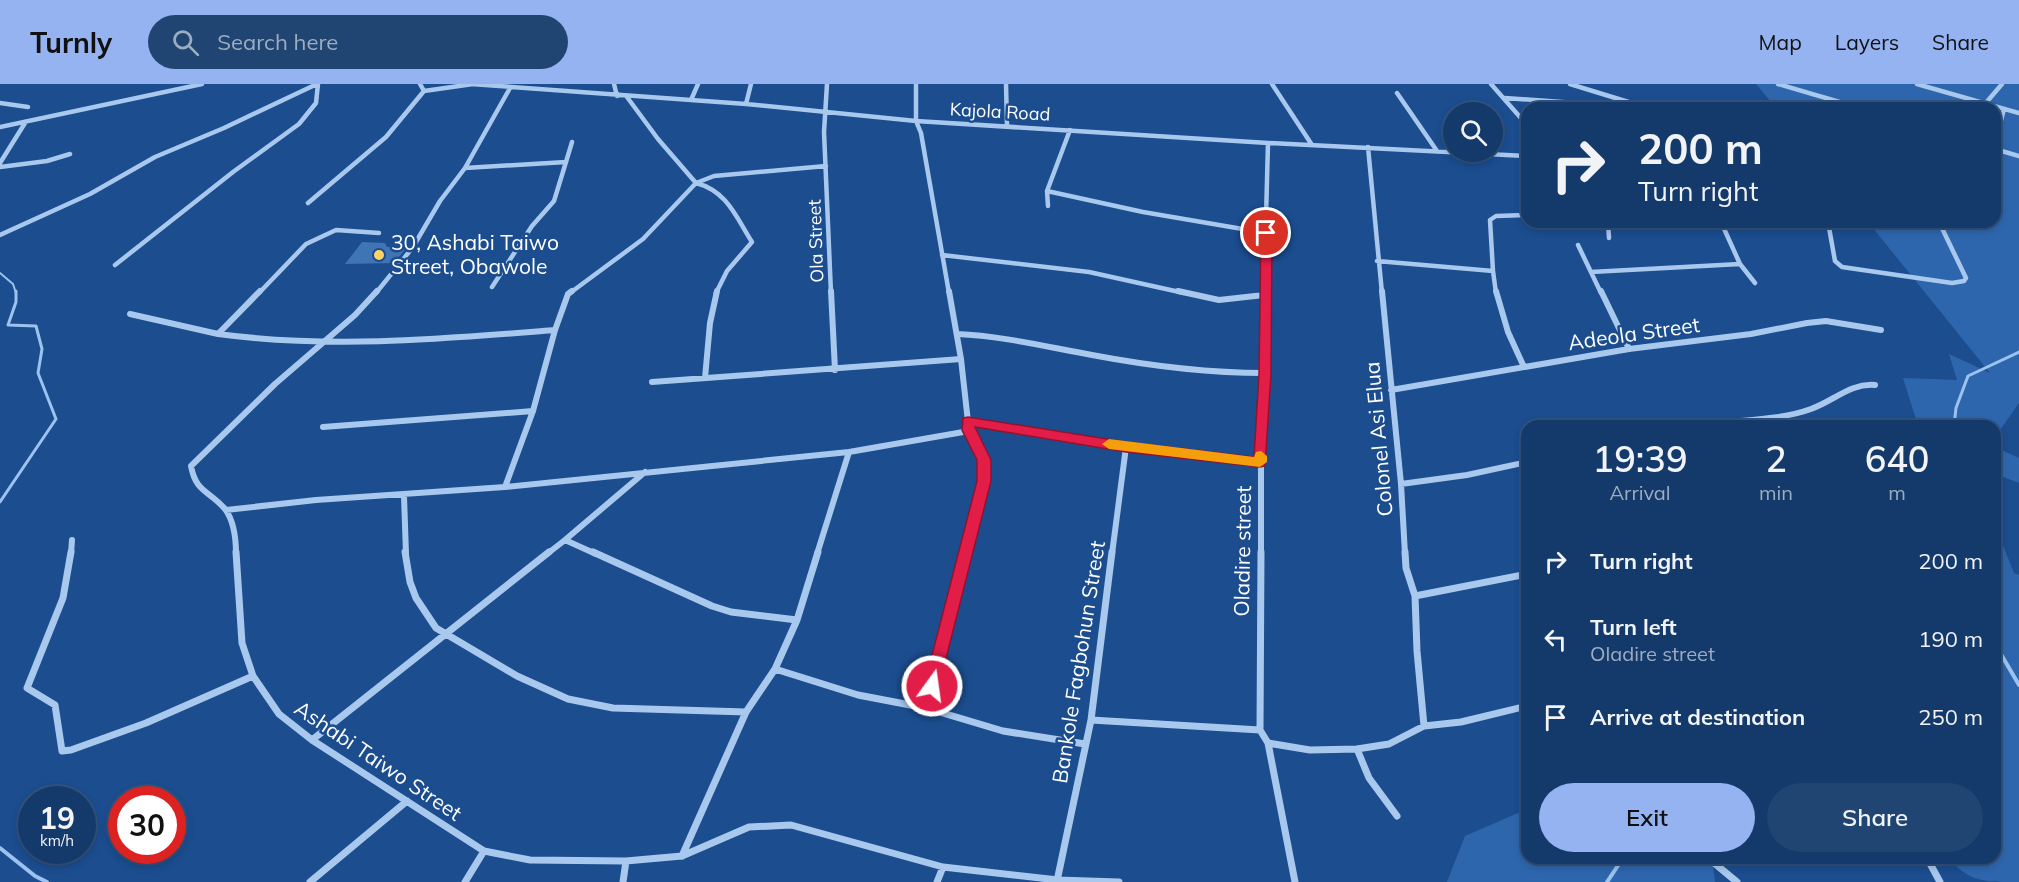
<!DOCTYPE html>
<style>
:root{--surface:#143a6b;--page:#214573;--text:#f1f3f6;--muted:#9dadc1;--line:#33547e;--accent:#95b2f1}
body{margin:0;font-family:Mulish,sans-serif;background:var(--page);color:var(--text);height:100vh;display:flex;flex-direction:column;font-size:22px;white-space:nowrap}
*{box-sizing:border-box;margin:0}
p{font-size:20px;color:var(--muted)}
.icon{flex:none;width:33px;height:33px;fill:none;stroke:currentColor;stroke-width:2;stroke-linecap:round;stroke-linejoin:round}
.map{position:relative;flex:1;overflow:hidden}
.sheet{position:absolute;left:1521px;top:336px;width:480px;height:444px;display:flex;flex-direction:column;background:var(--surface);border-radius:18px;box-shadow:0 3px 9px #0003,0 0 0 2px var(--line)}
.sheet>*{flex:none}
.top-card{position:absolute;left:1521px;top:18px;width:480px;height:126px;border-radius:18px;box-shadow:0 3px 9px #0003,0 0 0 2px var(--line);background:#143a6b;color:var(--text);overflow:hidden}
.buttons{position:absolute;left:1443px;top:18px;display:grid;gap:12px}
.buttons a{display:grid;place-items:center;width:60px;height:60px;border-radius:50%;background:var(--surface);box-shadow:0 3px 9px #0003,0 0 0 2px var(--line);font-size:30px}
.speed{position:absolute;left:18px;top:702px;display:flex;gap:12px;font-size:30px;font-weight:700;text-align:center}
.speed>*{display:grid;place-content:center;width:78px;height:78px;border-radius:50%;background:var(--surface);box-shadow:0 3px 9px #0003,0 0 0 2px var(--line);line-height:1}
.speed small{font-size:15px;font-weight:400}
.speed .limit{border:9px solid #d22;background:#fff;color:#111}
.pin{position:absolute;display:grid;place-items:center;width:51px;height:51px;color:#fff;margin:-26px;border:3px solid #fff;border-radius:50%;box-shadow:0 2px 6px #0007}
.me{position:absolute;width:66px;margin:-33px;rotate:14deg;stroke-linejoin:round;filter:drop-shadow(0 0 4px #0008)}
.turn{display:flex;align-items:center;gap:21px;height:126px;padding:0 18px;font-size:27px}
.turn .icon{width:78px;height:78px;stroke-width:2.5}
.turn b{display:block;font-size:42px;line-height:51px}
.eta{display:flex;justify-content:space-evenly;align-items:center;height:102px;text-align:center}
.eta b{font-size:36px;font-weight:600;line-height:42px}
.button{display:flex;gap:12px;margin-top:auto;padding:12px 18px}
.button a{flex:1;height:69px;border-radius:36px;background:var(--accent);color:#111;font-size:24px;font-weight:600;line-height:69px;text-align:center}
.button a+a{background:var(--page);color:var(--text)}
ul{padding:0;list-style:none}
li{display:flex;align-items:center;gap:18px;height:78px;padding:0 18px}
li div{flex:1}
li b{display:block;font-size:22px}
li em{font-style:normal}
header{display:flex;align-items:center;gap:36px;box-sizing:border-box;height:84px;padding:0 30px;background:var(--accent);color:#111}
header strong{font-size:28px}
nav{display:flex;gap:33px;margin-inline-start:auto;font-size:21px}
.search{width:420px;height:54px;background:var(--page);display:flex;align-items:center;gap:15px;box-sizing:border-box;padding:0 21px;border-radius:33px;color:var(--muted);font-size:22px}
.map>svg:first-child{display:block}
.green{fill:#2e66ad}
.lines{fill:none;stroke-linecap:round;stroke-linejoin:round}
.stream-far2{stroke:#9cc2f0;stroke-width:2}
.stream-far1{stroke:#9cc2f0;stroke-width:3}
.stream{stroke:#9cc2f0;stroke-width:4}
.building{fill:#3f74b5}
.minor-far2{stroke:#a9c8ee;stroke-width:4.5}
.minor-far1{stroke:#a9c8ee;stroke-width:6}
.minor{stroke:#a9c8ee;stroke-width:7}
.route{fill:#e11d48;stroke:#92132f;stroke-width:1.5}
.slow{fill:#f59e0b}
.poi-dot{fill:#ffd466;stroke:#1b4d8f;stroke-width:2}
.labels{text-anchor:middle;stroke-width:5;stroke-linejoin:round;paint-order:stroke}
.far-street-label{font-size:18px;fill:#fff;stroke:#1b4d8f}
.poi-label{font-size:21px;fill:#fff;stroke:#1b4d8f;text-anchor:start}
.street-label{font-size:21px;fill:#fff;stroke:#1b4d8f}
</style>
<header>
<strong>Turnly</strong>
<div class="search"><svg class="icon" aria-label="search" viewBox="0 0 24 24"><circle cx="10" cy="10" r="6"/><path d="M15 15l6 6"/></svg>Search here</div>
<nav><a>Map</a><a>Layers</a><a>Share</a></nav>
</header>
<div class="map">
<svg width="2019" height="798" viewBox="0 0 2019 798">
<rect width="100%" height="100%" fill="#1b4d8f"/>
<path class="green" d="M1756,0H2019V319L1995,353V342H1918L1903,294L1957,296L1949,270L1990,289L1868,138H1995V24H1776Z
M1995,363L2019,374V399L1995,390Z
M1995,441L2014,489L2019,491V798C1983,798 1970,798 1948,774H1995Z
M1527,725V774H1712L1715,798H1447L1465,752Z"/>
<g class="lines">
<path class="stream-far2" d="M0,189L13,200L16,209"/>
<path class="stream-far1" d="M1954,342L1956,324L1968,292L2019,268
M0,418L56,335L38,289L42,265L36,242L8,241L16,218V207"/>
<path class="stream" d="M1995,560L2019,601
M0,764L35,792L47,798
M1607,798L1623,774"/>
</g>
<path class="building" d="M362,158L385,159L387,163L408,162L394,179L345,180Z"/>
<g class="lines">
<path class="minor-far2" d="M420,0L424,7L473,0
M471,0L746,20L916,37L1268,59L1527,72
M614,0L617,12
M827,0L824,48L831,209
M916,0V37L921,49L949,209
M1006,0L1007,42
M1272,0L1312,61
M1491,0L1527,41
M1570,0L1635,20
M1778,0L1860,24
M1917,0L2019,29
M1397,9L1437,67
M1505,14L1646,24
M691,16L698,0
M0,19L28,23
M746,20L751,0
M1985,20L2002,0
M0,43L202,0
M1995,59L2004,25
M1368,63L1382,209
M1995,65L2019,72
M566,78L572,58
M0,79L25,39
M0,83L47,77L70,70
M465,84L566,78L554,117L532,142L492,203
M1047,107L1143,128L1266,149
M308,119L386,53L424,7
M1048,122L1047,107L1070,46
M1608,138L1609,154
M1721,138L1740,180L1755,199
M1828,138L1835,177L1842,183L1952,199L1964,197L1966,194L1939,138
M0,151L90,110L155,73L224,44L317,0
M1578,161L1601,209
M942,171L1089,188L1184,209
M1377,177L1493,187L1496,209
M115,181L233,88L299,40L316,19L318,0
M1493,187L1490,136L1496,132L1527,131
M1591,188L1740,180
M259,209L306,160L336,146L379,149
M376,209L413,163L440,117L465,84L510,4
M570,209L643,155L696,99L658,55L627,13
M716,209L727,187L752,158C736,133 727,107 696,99L714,92L826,82
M1264,209L1268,59"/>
<path class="minor-far1" d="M260,207L218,250C331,265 442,255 555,246
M831,207L835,286
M949,207L961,275L969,347
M1178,207L1219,216L1264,211
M1382,207L1401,400L1405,470
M1496,207L1508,248L1524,283
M1601,207L1629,265
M130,230L218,250
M957,250C1003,252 1047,263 1092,271C1150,282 1207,289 1265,289
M705,294L710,239L717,207
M652,298L961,275
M1391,306L1629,265L1751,250L1807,239L1826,237L1881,246
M968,337L1126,363L1261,378
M1697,342C1734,335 1775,338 1811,325C1834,317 1850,299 1875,301
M323,343L533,327
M849,368L969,347L984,376V397L965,470
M1401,400L1467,391L1527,378
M505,403L533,327L555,246L568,210L572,207
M404,412L406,470
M226,426L316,416L505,403L849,368
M71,470L72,456
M236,470C236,455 234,437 225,425C209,406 196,409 191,382L275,300L355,231L377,207
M547,470L565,456
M596,470L565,456L645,388
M817,470L849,368
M1112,470L1126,363
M1261,470V378L1265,289L1264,207"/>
<path class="minor" d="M71,468L63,514L27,604L55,621L62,667L71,666L146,639L253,592
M236,468L242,559L253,592L279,630L312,656L484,767L530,776L626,777L682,772L749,743L791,741L943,783L1058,796L1119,798
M405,468L410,498L416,514L436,544L517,592L568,615L613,624L746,628
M593,468L712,522L731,528L797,536
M818,468L797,536L775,585L858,611L926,624L966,468
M1261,468L1260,646L1268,659L1295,798
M1405,468L1406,484L1415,512L1417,567L1424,642
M1415,512L1527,490
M926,624L1003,647L1085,660
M1091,636L1260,646
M312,656L549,468
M1268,659L1310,666L1357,665L1389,660L1424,642L1461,638L1527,622
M1357,665L1369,694L1397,732
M682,772L746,628L775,585
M1708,774L1737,798
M1927,774L1940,798
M1057,797L1091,636L1112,468
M310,798L407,717
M465,798L484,767
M623,798L626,777
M937,798L943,783"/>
</g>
<path class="route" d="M1266,146L1272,149L1271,290L1265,382L1260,383L1126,368L975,343L991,376V397L939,602L937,606L932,608L926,606L924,602L977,397V376L962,346L963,334L968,333L1126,358L1254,373L1259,290L1261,149Z"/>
<path class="slow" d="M1109,355L1254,373L1256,368L1261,367L1267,372V378L1260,383L1109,365L1102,360Z"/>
<circle class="poi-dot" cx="379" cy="171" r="6"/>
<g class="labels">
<g class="far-street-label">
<text transform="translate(1000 28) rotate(3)" y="6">Kajola Road</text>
<text transform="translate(816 157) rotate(-92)" y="6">Ola Street</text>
</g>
<g class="poi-label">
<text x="391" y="166">30, Ashabi Taiwo<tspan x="391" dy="24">Street, Obawole</tspan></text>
</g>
<g class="street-label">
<text transform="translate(1634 250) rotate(-8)" y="7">Adeola Street</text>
<text transform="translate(1379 355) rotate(-95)" y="7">Colonel Asi Elua</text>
<text transform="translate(1243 467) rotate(-89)" y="7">Oladire street</text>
<text transform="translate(1079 578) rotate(-81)" y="7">Bankole Fagbohun Street</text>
<text transform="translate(378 677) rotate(34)" y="7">Ashabi Taiwo Street</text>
</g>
</g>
</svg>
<div class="buttons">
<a><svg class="icon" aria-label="search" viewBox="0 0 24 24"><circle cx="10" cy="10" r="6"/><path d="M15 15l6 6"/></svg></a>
</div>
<div class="speed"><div>19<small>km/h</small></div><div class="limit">30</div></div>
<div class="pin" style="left:1266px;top:149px;background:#d93025"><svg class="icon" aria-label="arrive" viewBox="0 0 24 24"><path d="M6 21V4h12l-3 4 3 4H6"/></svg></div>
<svg class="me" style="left:932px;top:602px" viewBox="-20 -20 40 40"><circle r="17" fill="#e11d48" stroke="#fff" stroke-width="3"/><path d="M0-11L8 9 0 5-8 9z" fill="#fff"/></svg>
<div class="top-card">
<div class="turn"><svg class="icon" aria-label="right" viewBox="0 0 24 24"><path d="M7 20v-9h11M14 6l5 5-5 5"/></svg><div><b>200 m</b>Turn right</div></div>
</div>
<section class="sheet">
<div class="eta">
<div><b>19:39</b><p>Arrival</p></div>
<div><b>2</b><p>min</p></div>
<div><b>640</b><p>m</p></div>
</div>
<ul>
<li><svg class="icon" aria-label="right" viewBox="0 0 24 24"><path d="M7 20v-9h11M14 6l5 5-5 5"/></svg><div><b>Turn right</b></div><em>200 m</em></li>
<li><svg class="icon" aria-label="left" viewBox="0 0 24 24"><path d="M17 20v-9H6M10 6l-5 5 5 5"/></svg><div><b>Turn left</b><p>Oladire street</p></div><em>190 m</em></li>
<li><svg class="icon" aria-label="arrive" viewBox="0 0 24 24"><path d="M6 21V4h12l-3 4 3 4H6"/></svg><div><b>Arrive at destination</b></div><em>250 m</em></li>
</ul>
<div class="button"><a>Exit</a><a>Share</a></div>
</section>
</div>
